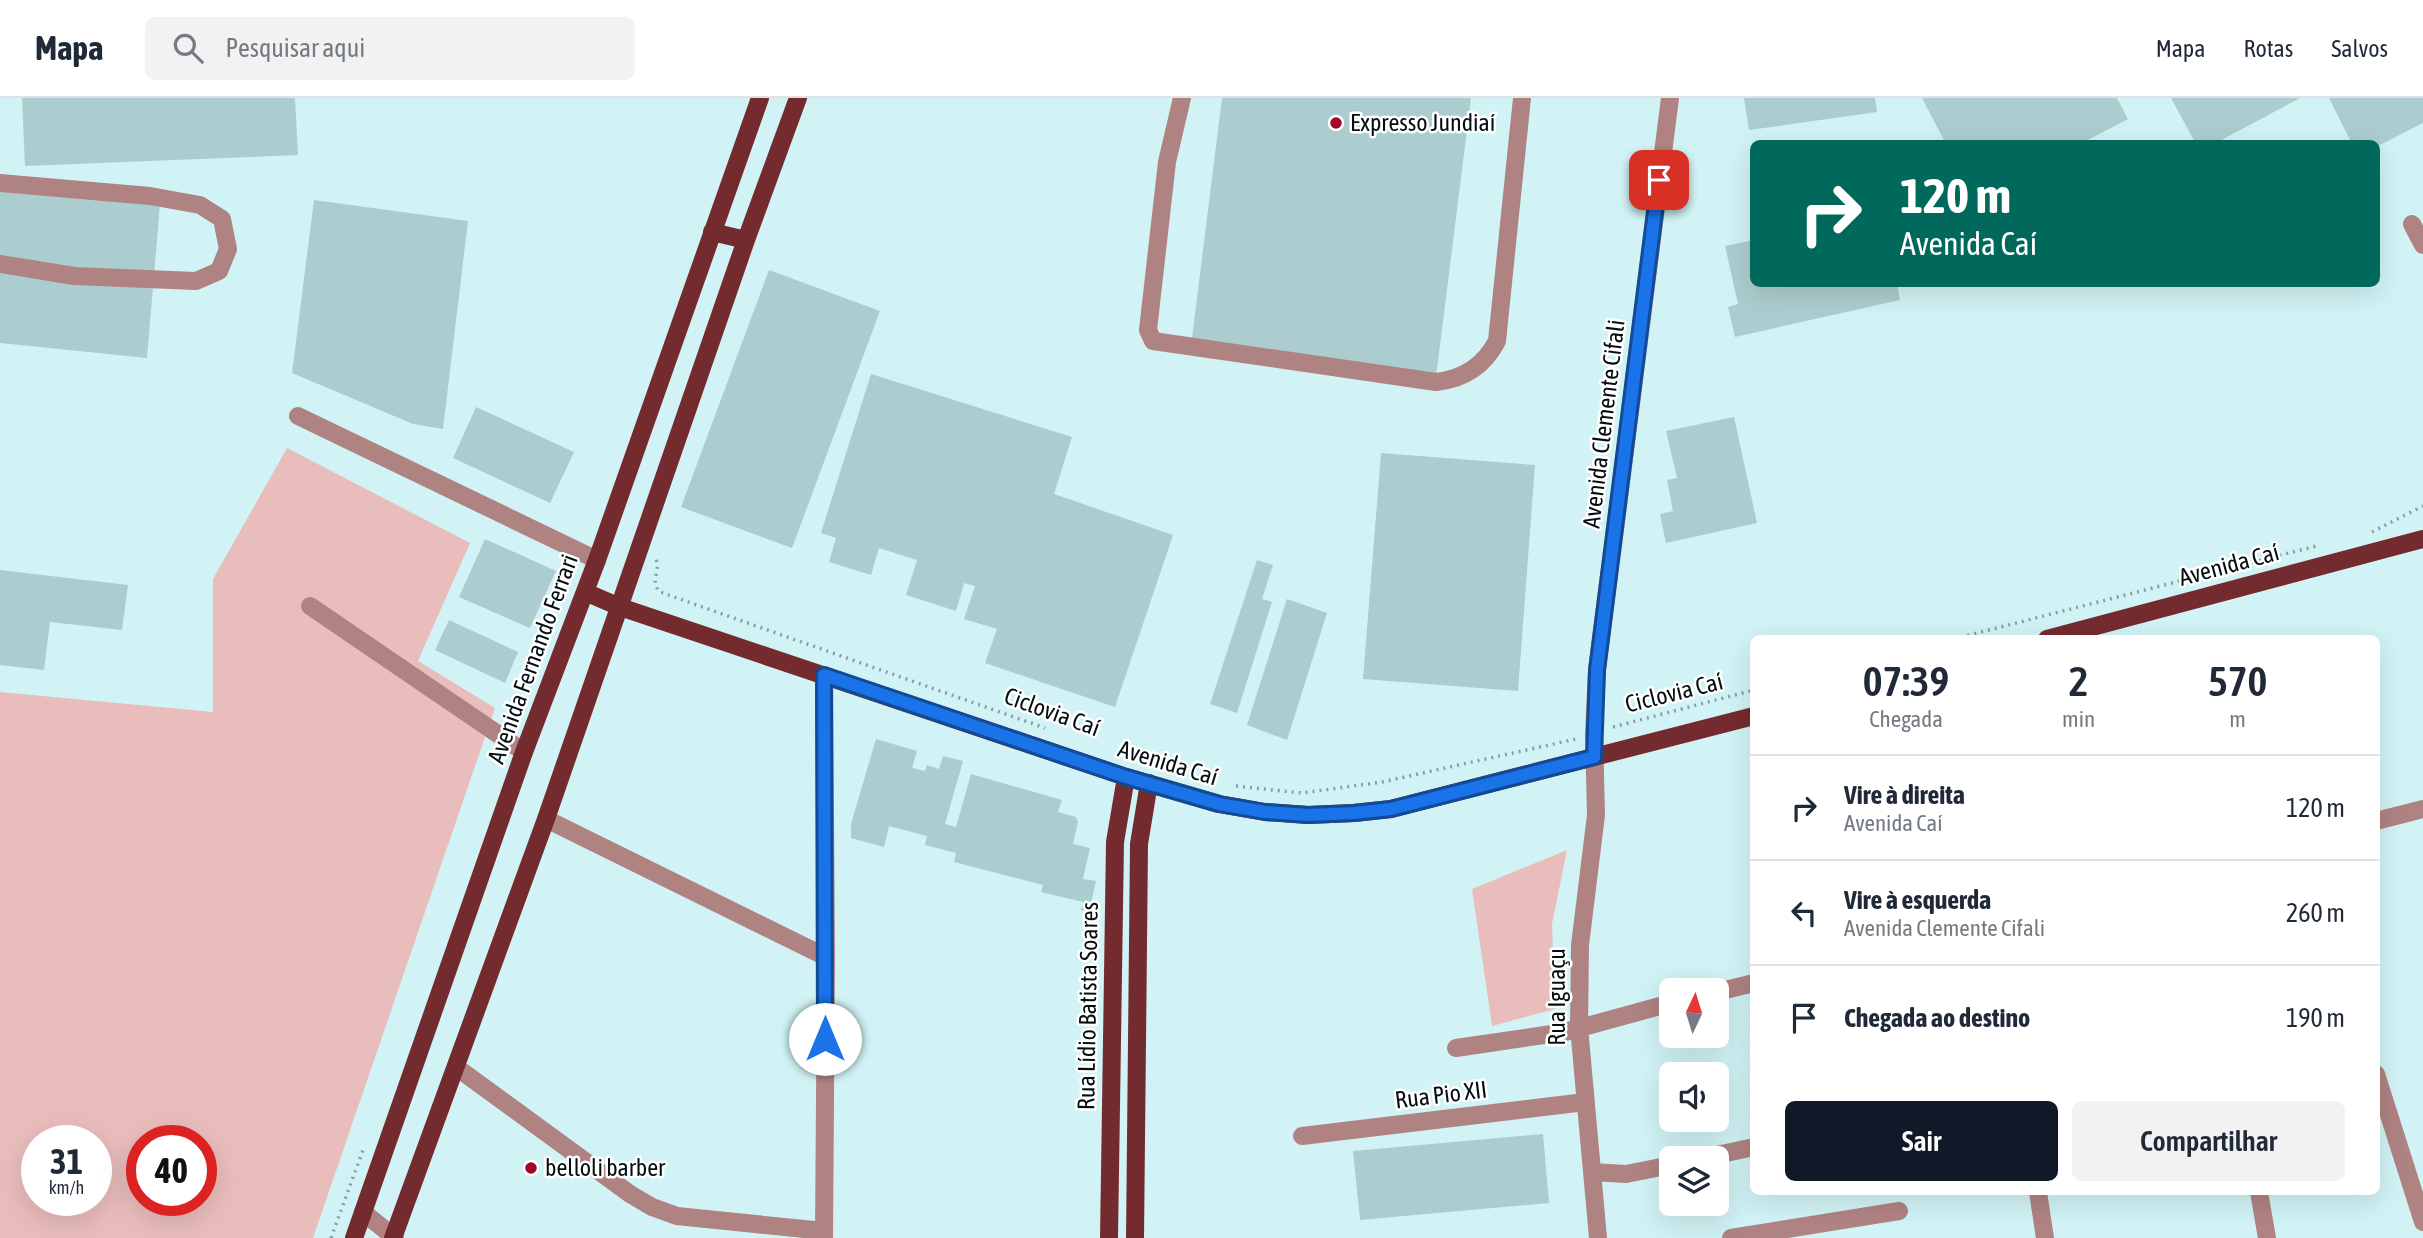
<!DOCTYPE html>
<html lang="pt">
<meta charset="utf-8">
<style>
:root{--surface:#fff;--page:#f2f2f3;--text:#1f2937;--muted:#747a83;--line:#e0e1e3;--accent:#111827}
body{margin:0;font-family:"Asap Condensed",sans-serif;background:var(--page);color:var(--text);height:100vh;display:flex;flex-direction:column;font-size:26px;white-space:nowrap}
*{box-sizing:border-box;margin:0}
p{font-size:23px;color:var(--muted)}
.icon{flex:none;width:38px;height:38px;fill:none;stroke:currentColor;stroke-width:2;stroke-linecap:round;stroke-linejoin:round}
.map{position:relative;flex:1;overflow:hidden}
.drawer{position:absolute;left:1750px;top:537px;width:630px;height:560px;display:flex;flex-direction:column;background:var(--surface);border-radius:10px;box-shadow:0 7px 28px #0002}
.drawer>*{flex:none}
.banner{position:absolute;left:1750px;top:42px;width:630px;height:147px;border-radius:10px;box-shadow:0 7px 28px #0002;background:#00695c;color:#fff;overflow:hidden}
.needle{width:46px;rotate:4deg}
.tools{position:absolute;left:1659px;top:880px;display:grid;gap:14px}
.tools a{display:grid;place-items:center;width:70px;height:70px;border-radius:10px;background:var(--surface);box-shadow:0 7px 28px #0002;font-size:35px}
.speed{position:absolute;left:21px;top:1027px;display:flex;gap:14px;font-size:35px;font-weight:700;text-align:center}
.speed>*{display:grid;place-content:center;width:91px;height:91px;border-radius:50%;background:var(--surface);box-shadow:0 7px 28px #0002;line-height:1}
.speed small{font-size:18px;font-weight:400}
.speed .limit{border:10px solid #d22;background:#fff;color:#111}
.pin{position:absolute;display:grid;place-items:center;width:60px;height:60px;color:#fff;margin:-30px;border-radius:14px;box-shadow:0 4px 10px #0006}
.me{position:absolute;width:77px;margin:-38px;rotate:0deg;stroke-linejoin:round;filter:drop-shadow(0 0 5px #0008)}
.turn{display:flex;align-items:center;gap:24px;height:147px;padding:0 35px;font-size:32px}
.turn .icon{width:91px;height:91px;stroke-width:2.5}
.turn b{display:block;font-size:49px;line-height:60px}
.eta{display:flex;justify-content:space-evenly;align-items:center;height:119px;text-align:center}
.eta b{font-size:42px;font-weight:600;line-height:49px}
.action{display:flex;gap:14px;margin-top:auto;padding:14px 35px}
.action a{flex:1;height:80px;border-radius:10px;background:var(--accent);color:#fff;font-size:28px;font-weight:600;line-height:80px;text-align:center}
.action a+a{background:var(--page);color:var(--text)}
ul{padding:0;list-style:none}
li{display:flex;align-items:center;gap:21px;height:105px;padding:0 35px;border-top:2px solid var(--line)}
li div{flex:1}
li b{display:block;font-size:26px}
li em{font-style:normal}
header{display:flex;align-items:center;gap:42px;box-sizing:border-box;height:98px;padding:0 35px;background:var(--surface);border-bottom:2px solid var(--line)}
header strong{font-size:33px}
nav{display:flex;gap:38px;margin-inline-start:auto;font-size:24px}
.search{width:490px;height:63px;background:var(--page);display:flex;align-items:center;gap:18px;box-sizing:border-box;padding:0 24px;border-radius:10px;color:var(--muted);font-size:26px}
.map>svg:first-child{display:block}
.green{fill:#e9bdbb;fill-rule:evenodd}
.building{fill:#accdcf}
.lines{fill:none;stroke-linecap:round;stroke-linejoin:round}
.path{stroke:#869fa1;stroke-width:3.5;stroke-dasharray:2 5;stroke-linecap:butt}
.minor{stroke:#af8382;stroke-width:18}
.major{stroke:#742b2f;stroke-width:18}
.route-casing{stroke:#114b97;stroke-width:18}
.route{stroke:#1a73e8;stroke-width:12}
.poi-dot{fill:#a30428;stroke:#fff;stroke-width:2.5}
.labels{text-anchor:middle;stroke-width:5;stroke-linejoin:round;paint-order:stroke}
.poi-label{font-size:24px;fill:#040e0f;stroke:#fff;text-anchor:start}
.street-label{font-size:24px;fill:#040e0f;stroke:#fff}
</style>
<header>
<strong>Mapa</strong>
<div class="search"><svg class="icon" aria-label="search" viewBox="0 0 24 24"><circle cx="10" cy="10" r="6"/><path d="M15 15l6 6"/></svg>Pesquisar aqui</div>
<nav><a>Mapa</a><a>Rotas</a><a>Salvos</a></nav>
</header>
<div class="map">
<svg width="2423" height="1140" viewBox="0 0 2423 1140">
<rect width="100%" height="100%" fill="#d1f3f5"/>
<path class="green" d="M287,350L470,445L418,563L495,610L313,1140H0V594L213,614V481ZM37,1043H96V1102H37ZM142,1043H201V1102H142Z
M1567,752L1552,826L1555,911L1492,928L1472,791Z"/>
<path class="building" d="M22,0H295L298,57L25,68Z
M1222,0H1471L1436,279L1191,248Z
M1744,0H1875L1877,14L1749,32Z
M1922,0H2117L2128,21L2080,46H1946Z
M2171,0H2300L2214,46H2196Z
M2329,0H2423V25L2376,49V46H2352Z
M0,89L160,106L147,260L0,245Z
M314,102L468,123L443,331L413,326L292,275Z
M1754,142V186H1897L1900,202L1735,239L1728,209L1738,206L1725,148Z
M769,172L880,213L792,450L681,409Z
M871,276L1072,339L1054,396L1173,437L1115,609L985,565L997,531L964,521L975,488L964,485L956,513L906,497L917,462L879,450L871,477L829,464L836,440L821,435Z
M476,309L574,354L550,405L453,360Z
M1734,319L1757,425L1666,445L1660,416L1673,413L1667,382L1677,380L1666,333Z
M1381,355L1535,367L1518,593L1363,581Z
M485,441L556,473L530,530L459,499Z
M1257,462L1273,467L1262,501L1272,504L1237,615L1210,606Z
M0,472L128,487L122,532L50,524L44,572L0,567Z
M1287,501L1327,515L1287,642L1247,627Z
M449,522L518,554L505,585L435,552Z
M876,641L917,653L912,670L925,673L927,667L939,671L943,658L963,663L945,726L956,729L971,676L1062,702L1058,714L1076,719L1078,724L1073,746L1090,750L1083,781L1096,783L1089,814L1081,812L1083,804L1041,794L1043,787L954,764L956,755L925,747L927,738L889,728L884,749L851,740V726Z
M1543,1036L1549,1105L1360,1122L1353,1053Z"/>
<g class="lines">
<path class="path" d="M2372,434L2423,408
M656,462C661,473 649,483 660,494L1045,630
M1954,541L2320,447
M1613,629L1754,592
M1236,688L1302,695L1382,684L1576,641
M331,1140L363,1052"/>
<path class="minor" d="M1182,0L1167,64L1148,232L1153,243L1436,284C1464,281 1484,268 1497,243L1522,0
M0,85L150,98L200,107L222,121L228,151L219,173L196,183L74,178L0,166
M2412,126L2423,147
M298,318L597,462
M310,508L524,654
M546,721L826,859
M2376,723L2423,711
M1717,894L1754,885
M1456,950L1565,934L1671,905
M456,969L630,1096L652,1109L677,1118L824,1133
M2376,976L2423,1124
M1302,1038L1585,1004
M1703,1060L1754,1049
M1592,1074L1626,1076L1671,1067
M2038,1094L2045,1140
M2259,1094L2267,1140
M363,1114L395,1140
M824,1140L826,859L824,577
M1598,1140L1579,929L1580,847L1596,717L1594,635L1597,572L1670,0
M1731,1140L1899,1113"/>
<path class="major" d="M712,134L746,142
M585,494L620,509L1126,679L1219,706L1265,714L1308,717L1354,715L1391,711L1754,618
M2047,541L2423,441
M354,1140L524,654L597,462L760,0
M393,1140L546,721L746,142L798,0
M1109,1140L1115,744L1126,679
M1135,1140L1139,746L1149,685"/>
</g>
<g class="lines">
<g class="route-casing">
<path id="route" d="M825,941L824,577L1126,679L1219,706L1265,714L1308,717L1354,715L1391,711L1594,659L1597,572L1659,82"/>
</g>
<use href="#route" class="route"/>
</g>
<g class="poi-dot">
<circle cx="1336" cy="25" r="7"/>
<circle cx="531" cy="1070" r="7"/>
</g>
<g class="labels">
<g class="poi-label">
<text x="1350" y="33">Expresso Jundiaí</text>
<text x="545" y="1078">belloli barber</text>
</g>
<g class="street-label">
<text transform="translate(1604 326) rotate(-83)" y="8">Avenida Clemente Cifali</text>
<text transform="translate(2229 467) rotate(-15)" y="8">Avenida Caí</text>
<text transform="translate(533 561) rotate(-70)" y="8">Avenida Fernando Ferrari</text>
<text transform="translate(1674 595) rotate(-14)" y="8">Ciclovia Caí</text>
<text transform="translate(1052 614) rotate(20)" y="8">Ciclovia Caí</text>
<text transform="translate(1168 665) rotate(17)" y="8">Avenida Caí</text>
<text transform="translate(1557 899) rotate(-90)" y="8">Rua Iguaçu</text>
<text transform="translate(1088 908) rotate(-89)" y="8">Rua Lídio Batista Soares</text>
<text transform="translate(1441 997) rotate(-7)" y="8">Rua Pio XII</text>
</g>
</g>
</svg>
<div class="tools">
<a><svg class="needle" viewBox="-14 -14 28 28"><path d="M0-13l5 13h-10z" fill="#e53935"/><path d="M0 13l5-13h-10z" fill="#747a83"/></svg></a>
<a><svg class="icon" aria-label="sound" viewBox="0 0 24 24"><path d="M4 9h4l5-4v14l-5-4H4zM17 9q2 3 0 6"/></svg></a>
<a><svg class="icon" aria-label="layers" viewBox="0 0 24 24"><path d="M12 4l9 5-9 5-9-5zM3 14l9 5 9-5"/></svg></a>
</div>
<div class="speed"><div>31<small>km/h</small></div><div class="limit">40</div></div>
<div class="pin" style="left:1659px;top:82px;background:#d93025"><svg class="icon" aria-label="arrive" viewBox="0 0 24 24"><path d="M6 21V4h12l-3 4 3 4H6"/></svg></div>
<svg class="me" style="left:825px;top:941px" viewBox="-20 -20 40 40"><circle r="19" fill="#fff"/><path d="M0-13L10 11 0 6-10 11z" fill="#1a73e8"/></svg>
<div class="banner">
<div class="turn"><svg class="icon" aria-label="right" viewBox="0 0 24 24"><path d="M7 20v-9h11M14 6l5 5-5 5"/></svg><div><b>120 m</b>Avenida Caí</div></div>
</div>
<section class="drawer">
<div class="eta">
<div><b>07:39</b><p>Chegada</p></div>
<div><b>2</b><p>min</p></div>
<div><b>570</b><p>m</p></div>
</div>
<ul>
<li><svg class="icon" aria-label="right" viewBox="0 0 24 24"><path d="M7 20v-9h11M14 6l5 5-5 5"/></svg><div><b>Vire à direita</b><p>Avenida Caí</p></div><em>120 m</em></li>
<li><svg class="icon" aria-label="left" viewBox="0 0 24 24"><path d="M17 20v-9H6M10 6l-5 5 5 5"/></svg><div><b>Vire à esquerda</b><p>Avenida Clemente Cifali</p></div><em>260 m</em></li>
<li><svg class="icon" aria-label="arrive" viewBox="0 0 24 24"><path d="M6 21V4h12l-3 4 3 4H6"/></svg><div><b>Chegada ao destino</b></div><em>190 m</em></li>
</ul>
<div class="action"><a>Sair</a><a>Compartilhar</a></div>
</section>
</div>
